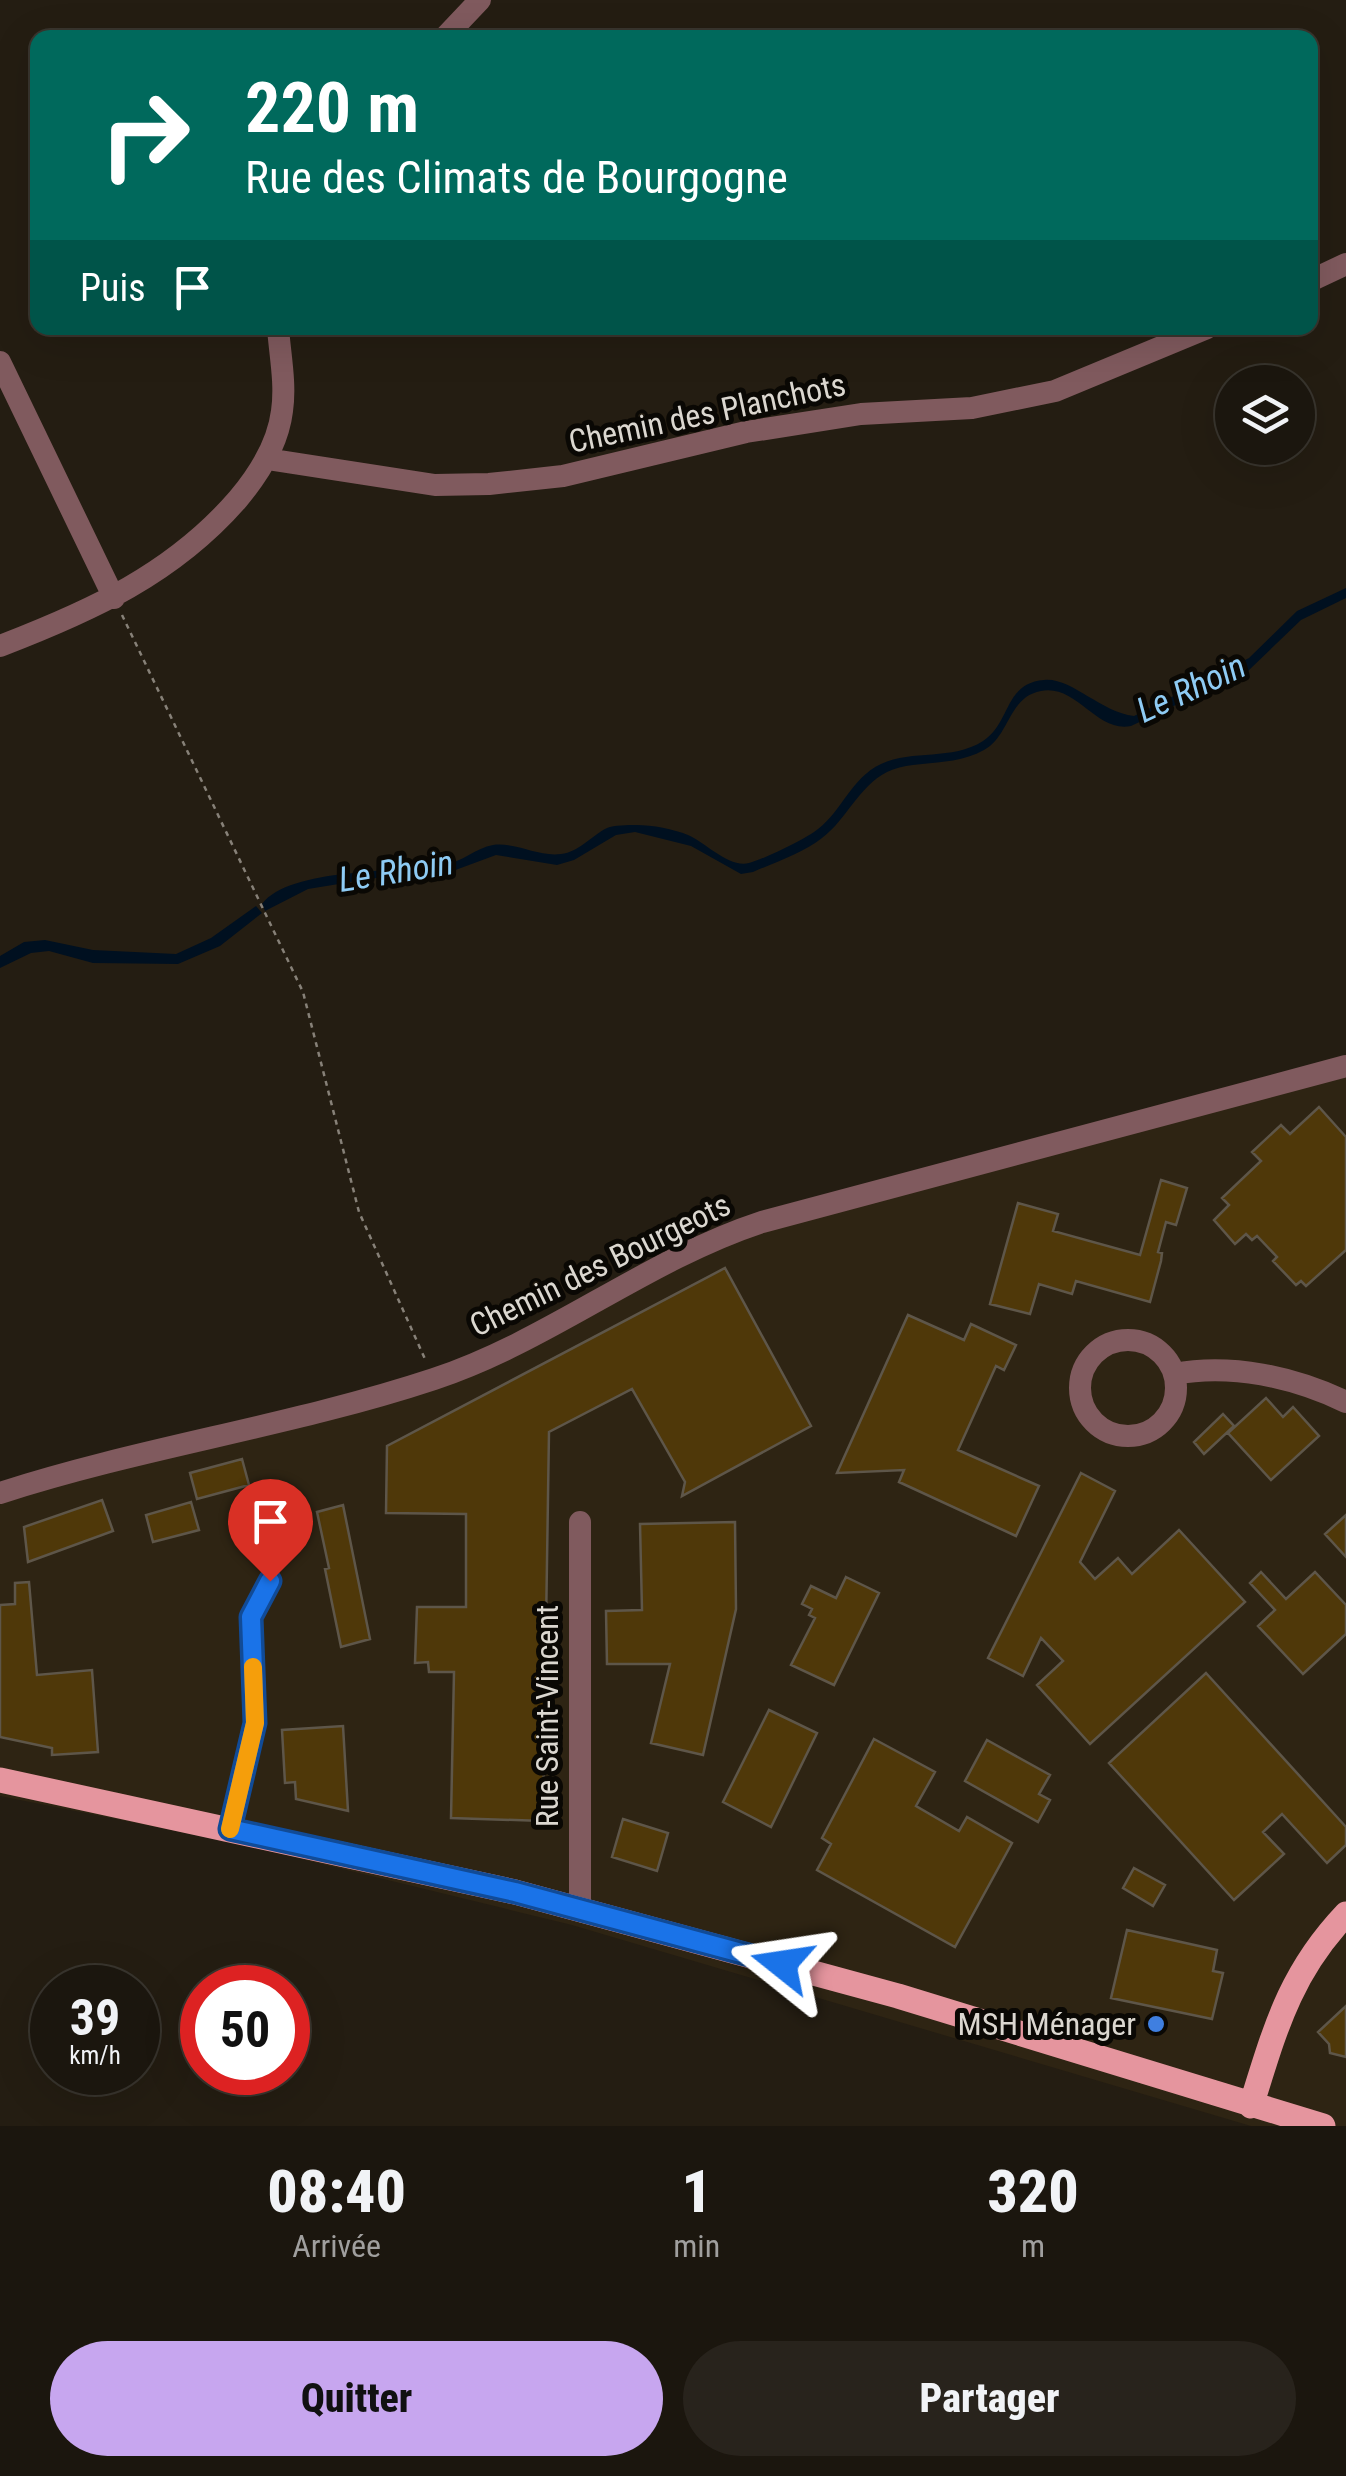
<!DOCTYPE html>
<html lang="fr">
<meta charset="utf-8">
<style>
:root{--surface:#1b160e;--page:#28231c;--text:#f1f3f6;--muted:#a09f9e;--line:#39352e;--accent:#c7a6ef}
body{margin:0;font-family:"Roboto Condensed",sans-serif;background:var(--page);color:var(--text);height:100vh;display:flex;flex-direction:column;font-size:38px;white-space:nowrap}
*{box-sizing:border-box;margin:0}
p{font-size:32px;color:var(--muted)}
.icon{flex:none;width:55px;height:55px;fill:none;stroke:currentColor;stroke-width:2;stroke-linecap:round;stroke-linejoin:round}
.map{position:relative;height:2126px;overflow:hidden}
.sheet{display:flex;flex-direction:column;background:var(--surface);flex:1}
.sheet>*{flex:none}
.top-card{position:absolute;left:30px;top:30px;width:1288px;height:305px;border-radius:20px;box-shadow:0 10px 40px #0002,0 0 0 2px var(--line);background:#00695c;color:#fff;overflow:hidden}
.buttons{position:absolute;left:1215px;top:365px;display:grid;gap:20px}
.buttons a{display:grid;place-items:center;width:100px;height:100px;border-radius:50%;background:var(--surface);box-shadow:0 10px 40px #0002,0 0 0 2px var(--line);font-size:50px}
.speed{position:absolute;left:30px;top:1965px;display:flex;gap:20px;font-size:50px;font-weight:700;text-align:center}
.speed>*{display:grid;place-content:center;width:130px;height:130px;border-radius:50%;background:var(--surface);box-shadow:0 10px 40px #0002,0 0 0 2px var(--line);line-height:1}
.speed small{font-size:25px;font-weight:400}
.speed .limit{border:15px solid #d22;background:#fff;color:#111}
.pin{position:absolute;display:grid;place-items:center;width:85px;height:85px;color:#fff;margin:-102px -42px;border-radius:50% 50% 50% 0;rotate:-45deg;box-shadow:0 0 10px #0007}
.pin .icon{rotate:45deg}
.me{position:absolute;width:110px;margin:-55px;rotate:285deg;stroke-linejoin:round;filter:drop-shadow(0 0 8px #0008)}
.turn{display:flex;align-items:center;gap:35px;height:210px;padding:0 50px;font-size:45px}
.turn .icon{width:130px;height:130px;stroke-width:2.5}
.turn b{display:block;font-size:70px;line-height:85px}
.then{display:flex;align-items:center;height:95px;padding:0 50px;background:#0003;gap:20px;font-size:38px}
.eta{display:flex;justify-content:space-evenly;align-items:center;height:170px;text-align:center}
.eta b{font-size:60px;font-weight:800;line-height:70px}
.cta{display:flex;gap:20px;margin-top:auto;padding:20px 50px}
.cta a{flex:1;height:115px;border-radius:60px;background:var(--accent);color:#111;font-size:40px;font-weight:800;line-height:115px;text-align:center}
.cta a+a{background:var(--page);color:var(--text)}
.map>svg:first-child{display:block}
.built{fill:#2e2413}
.water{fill:#001020}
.building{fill:#4f3809;stroke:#5e5649;stroke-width:2.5}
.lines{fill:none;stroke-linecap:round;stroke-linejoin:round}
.path{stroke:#878178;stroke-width:2.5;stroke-dasharray:5 5;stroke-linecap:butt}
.minor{stroke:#805a5e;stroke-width:22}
.major{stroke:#e5959e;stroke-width:25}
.route-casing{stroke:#114b97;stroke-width:25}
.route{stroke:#1a73e8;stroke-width:18}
.slow{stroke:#f59e0b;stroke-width:18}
.shop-dot{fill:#3f7fe0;stroke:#0a0804;stroke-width:4}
.labels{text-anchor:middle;stroke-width:10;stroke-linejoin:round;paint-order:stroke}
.street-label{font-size:32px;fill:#dbd7d0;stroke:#0a0804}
.poi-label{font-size:32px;fill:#dbd7d0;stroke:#0a0804;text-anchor:end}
.water-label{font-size:35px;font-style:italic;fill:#8ecbf4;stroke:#0a0804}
</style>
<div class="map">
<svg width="1346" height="2126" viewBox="0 0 1346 2126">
<rect width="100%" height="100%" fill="#241d12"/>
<path class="built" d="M1346,1060V2126H1251L572,1925L236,1843L0,1796V1487L416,1384L716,1231Z"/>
<path class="water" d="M1346,588V598L1301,620L1248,671L1131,726C1096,733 1077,684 1041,691C1008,697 1010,736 984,750C952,768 914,759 887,772C858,787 847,819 822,838C803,853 776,862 753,872L741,874L691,846L635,832L616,835L574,860L557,865L496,855L442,875L388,876L308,889L265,911L262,904C290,867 400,873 444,865C462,862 476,848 493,845C516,842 538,857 561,854C579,852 591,836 607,828C614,825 628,825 636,825C653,825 673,829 688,835C706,843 729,868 749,863C764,859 806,839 818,829C842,811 851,778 881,764C913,749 952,761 983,741C1011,723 1004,683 1044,680C1071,677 1100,712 1134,716L1249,658L1297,611Z
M256,906L262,913L220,946L178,964L93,963L49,951L31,953L0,968V956L24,942L45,940L93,950L176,954L211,938Z"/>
<path class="building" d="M1319,1107L1346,1137V1250L1306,1286L1301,1281L1296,1285L1273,1261L1277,1257L1257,1236L1252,1240L1246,1234L1235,1244L1214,1220L1229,1205L1222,1198L1261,1161L1252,1152L1281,1125L1290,1134Z
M1161,1180L1187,1188L1176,1225L1166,1222L1158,1252L1162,1253L1161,1261L1150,1302L1076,1281L1072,1294L1039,1284L1030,1314L990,1304L1018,1203L1058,1214L1053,1231L1140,1255Z
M725,1268L811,1426L682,1496L685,1482L632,1389L549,1432L543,1821L451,1818L454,1672H429L428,1662L415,1663L417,1607H466V1514L386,1513L387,1446Z
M908,1315L964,1340L971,1324L1016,1345L1004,1370L996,1366L958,1450L1039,1486L1016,1536L899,1482L904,1470L837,1473Z
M1266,1398L1283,1417L1293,1407L1319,1436L1271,1480L1228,1433Z
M1223,1414L1234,1426L1204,1454L1194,1442Z
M242,1459L249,1485L197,1499L190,1473Z
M1081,1473L1115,1491L1080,1562L1095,1579L1118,1558L1132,1574L1179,1530L1245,1602L1090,1744L1037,1685L1063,1661L1041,1638L1023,1676L988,1658Z
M102,1500L113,1531L28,1562L24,1527Z
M191,1502L199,1530L153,1542L146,1515Z
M343,1505L370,1639L341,1647L325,1569L329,1568L317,1512Z
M1346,1515V1557L1325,1534Z
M735,1522L736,1609L703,1755L651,1743L670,1664H607L606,1611L642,1610L640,1524Z
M1261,1572L1286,1599L1315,1572L1346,1605V1634L1303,1674L1258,1626L1275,1610L1250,1583Z
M846,1577L879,1593L834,1685L791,1665L815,1618L809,1615L812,1609L802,1604L811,1586L836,1598Z
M29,1582L37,1675L92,1670L98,1752L52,1755V1748L0,1737V1605L15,1604V1583Z
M1206,1673L1346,1827V1845L1327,1863L1282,1814L1263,1832L1284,1854L1234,1900L1109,1763Z
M769,1710L817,1733L771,1827L723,1802Z
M343,1726L348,1811L296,1799L295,1782L285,1783L282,1730Z
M874,1739L935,1772L916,1806L959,1831L967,1817L1012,1843L955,1947L817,1870L831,1844L822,1838Z
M987,1740L1050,1775L1039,1794L1050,1800L1038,1822L965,1781Z
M623,1819L668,1833L657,1871L612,1857Z
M1134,1868L1165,1885L1153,1906L1123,1888Z
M1127,1930L1217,1950L1213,1971L1223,1973L1212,2019L1111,1998Z
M1346,2006V2057L1330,2053L1329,2044L1318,2032Z"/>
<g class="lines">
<path class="path" d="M122,615L303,992L359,1212L425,1359"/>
<path class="minor" d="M444,38L480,0
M1310,281L1346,264
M0,362L114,598
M267,459L435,485L489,484L563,476L746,432L861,414L972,408L1055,391L1207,328
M0,646C91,611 173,574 238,499C259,474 278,444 282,411C286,384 280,355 278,328
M1080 1388a48 48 0 1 1 96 0a48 48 0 1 1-96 0Z
M1174,1374C1231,1363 1294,1377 1346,1402
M0,1493C142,1447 292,1426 434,1379C549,1341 646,1260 762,1222L1346,1066
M230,1829L255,1723L251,1617L270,1581
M580,1909V1522"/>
<path class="major" d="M0,1780L515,1892L898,1996L1323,2126
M1251,2106C1275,2030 1289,1974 1346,1914"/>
</g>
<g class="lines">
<g class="route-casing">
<path id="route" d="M270,1581L251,1617L255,1723L230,1829L515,1892L782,1964"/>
</g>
<use href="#route" class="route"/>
<path class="slow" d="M230,1829L255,1723L253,1667"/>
</g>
<circle class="shop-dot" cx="1156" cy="2024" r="10"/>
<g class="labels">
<g class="street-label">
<text transform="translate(707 413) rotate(-12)" y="11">Chemin des Planchots</text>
<text transform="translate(600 1265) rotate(-26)" y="11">Chemin des Bourgeots</text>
<text transform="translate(547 1716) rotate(-90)" y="11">Rue Saint-Vincent</text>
</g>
<g class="poi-label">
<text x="1136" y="2035">MSH Ménager</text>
</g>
<g class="water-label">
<text transform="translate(1191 688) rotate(-25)" y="12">Le Rhoin</text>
<text transform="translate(396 871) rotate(-9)" y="12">Le Rhoin</text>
</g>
</g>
</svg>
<div class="buttons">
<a><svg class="icon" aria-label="layers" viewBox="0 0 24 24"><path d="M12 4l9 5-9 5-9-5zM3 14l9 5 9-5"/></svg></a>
</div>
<div class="speed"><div>39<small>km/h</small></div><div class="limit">50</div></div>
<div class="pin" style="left:270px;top:1581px;background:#d93025"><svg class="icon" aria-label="arrive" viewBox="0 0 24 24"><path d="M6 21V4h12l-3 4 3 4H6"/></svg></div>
<svg class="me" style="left:782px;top:1964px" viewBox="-20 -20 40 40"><path d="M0-17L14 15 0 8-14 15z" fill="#1a73e8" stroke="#fff" stroke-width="4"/></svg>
<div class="top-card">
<div class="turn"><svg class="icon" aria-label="right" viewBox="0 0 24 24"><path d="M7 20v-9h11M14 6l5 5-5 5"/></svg><div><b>220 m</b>Rue des Climats de Bourgogne</div></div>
<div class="then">Puis<svg class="icon" aria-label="arrive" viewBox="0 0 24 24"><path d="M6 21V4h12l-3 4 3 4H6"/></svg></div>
</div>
</div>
<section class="sheet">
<div class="eta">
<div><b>08:40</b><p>Arrivée</p></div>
<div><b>1</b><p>min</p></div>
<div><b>320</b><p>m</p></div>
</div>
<div class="cta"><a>Quitter</a><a>Partager</a></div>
</section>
